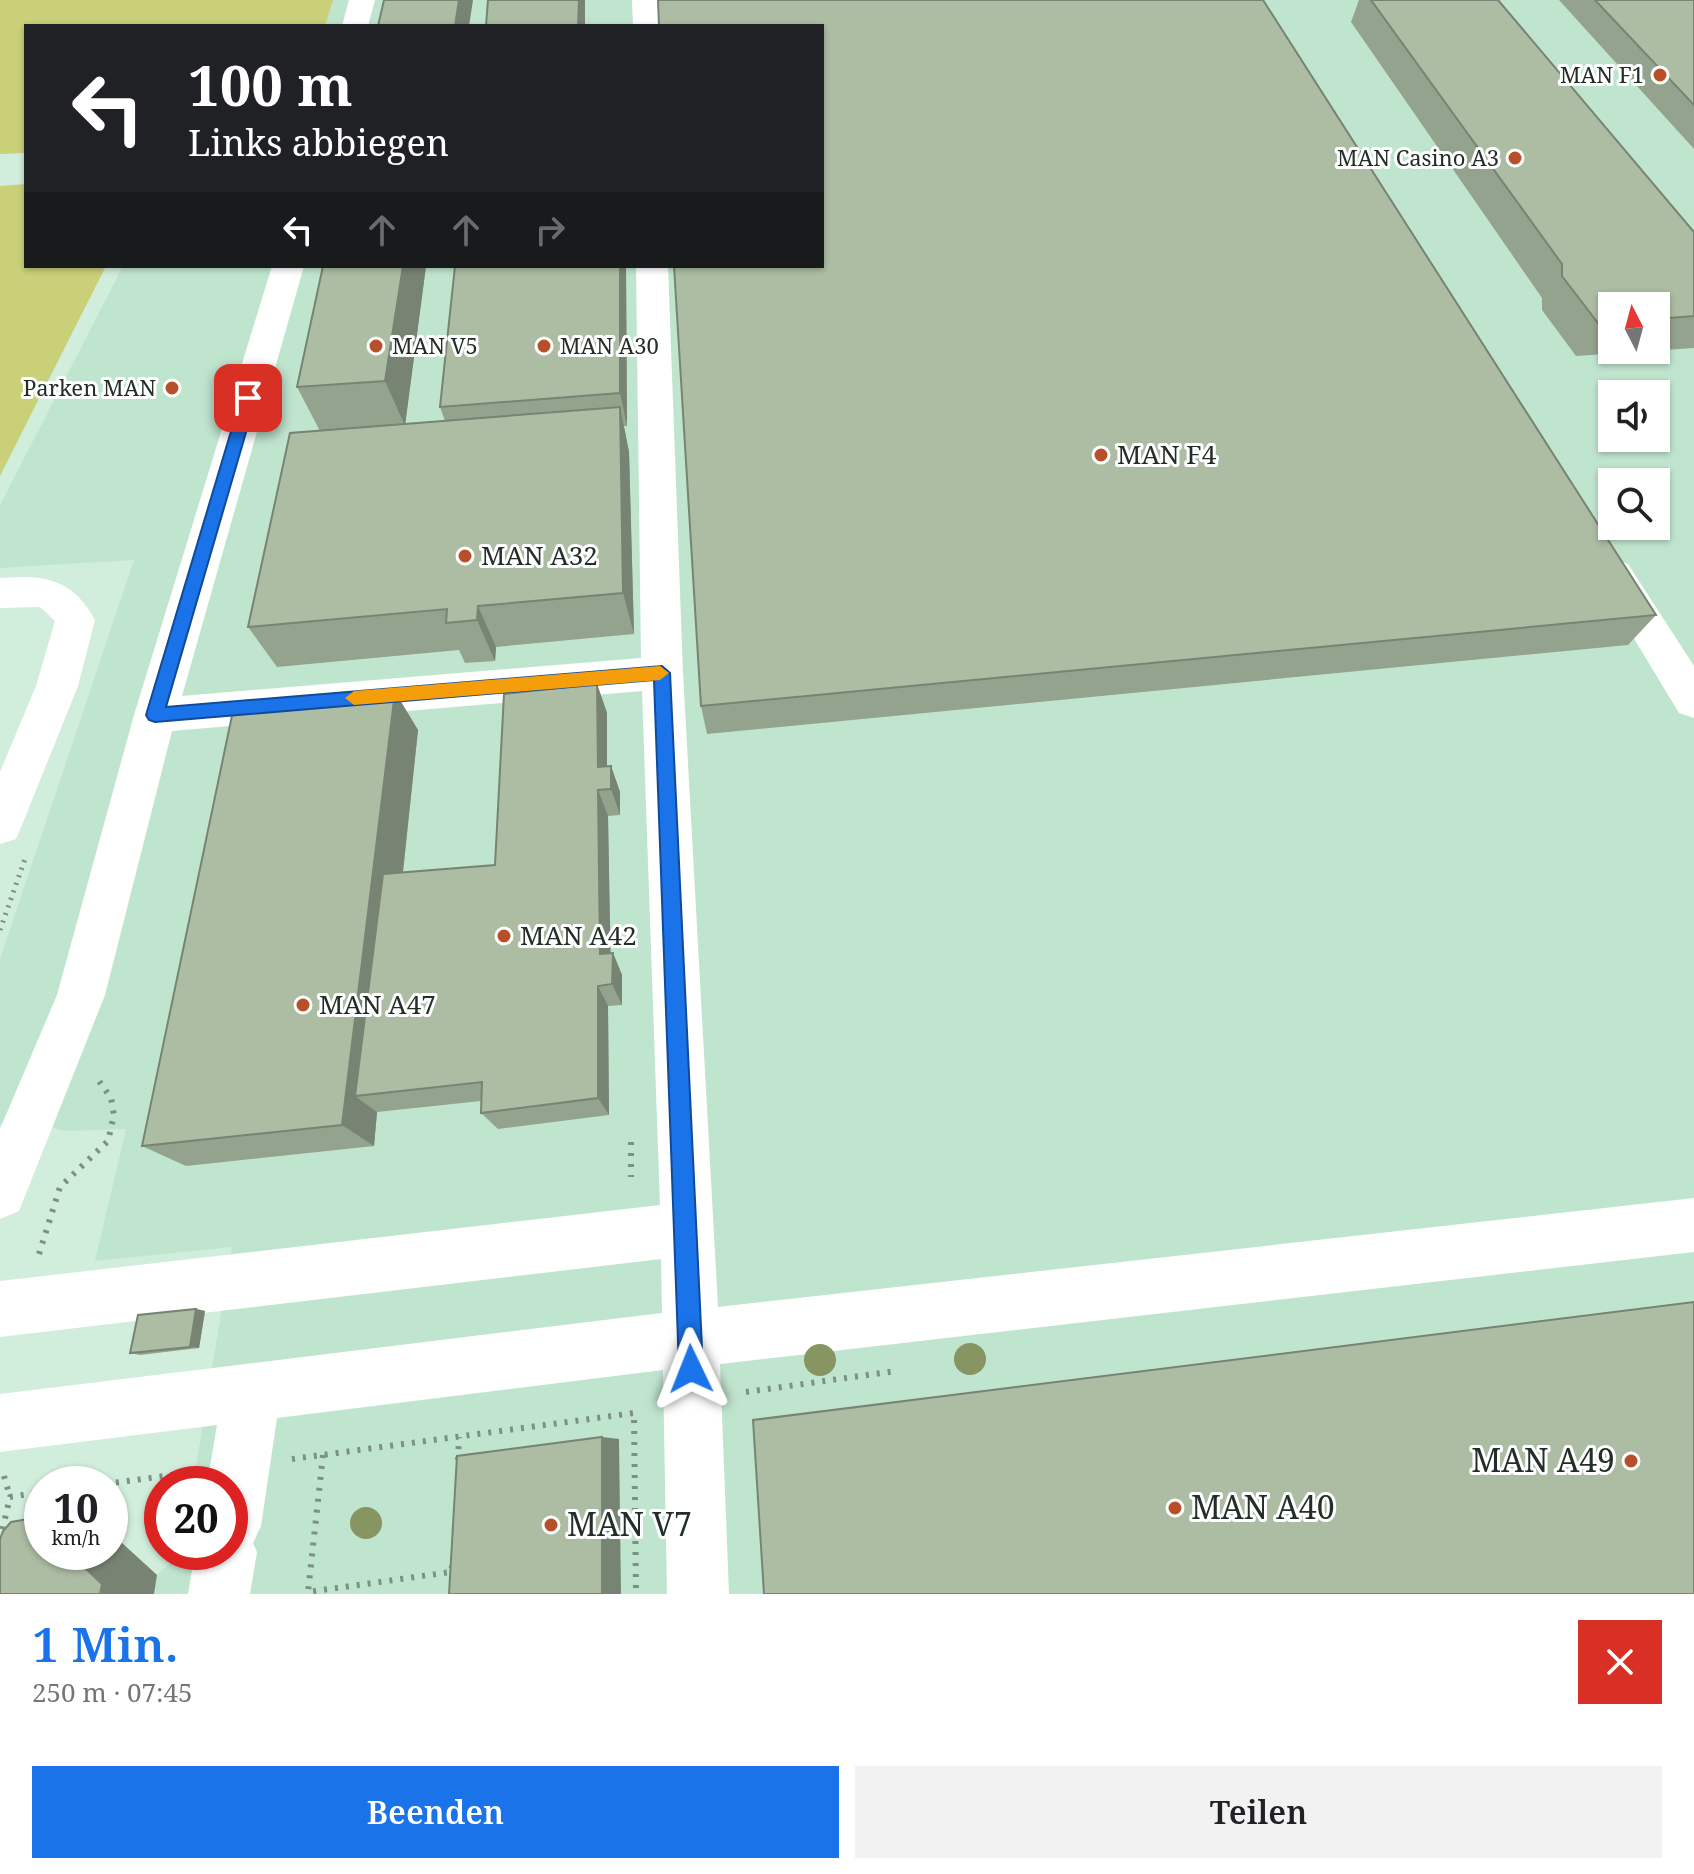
<!DOCTYPE html>
<html lang="de">
<meta charset="utf-8">
<style>
:root{--surface:#fff;--page:#f2f2f2;--text:#202124;--muted:#757577;--accent:#1a73e8}
body{margin:0;font-family:"Noto Serif",serif;background:var(--page);color:var(--text);height:100vh;display:flex;flex-direction:column;font-size:30px;white-space:nowrap}
*{box-sizing:border-box;margin:0}
p{font-size:26px;color:var(--muted)}
.icon{flex:none;width:44px;height:44px;fill:none;stroke:currentColor;stroke-width:2;stroke-linecap:round;stroke-linejoin:round}
.map{position:relative;height:1594px;overflow:hidden}
.panel{display:flex;flex-direction:column;background:var(--surface);flex:1}
.panel>*{flex:none}
.top-card{position:absolute;left:24px;top:24px;width:800px;height:244px;border-radius:0px;box-shadow:0 2px 6px #0004;background:#202124;color:#fff;overflow:hidden}
.needle{width:52px;rotate:354deg}
.fabs{position:absolute;left:1598px;top:292px;display:grid;gap:16px}
.fabs a{display:grid;place-items:center;width:72px;height:72px;border-radius:0px;background:var(--surface);box-shadow:0 2px 6px #0004;font-size:40px}
.speed{position:absolute;left:24px;top:1466px;display:flex;gap:16px;font-size:40px;font-weight:700;text-align:center}
.speed>*{display:grid;place-content:center;width:104px;height:104px;border-radius:50%;background:var(--surface);box-shadow:0 2px 6px #0004;line-height:1}
.speed small{font-size:20px;font-weight:400}
.speed .limit{border:12px solid #d22;background:#fff;color:#111}
.pin{position:absolute;display:grid;place-items:center;width:68px;height:68px;color:#fff;margin:-34px;border-radius:16px;box-shadow:0 4px 12px #0006}
.me{position:absolute;width:88px;margin:-44px;rotate:358deg;stroke-linejoin:round;filter:drop-shadow(0 0 6px #0008)}
.turn{display:flex;align-items:center;gap:28px;height:168px;padding:0 32px;font-size:36px}
.turn .icon{width:104px;height:104px;stroke-width:2.5}
.turn b{display:block;font-size:56px;line-height:68px}
.lanes{display:flex;align-items:center;height:76px;padding:0 32px;background:#0003;justify-content:center;gap:40px;direction:ltr}
.lanes .off{opacity:.35}
.round{display:grid;place-items:center;flex:none;width:84px;height:84px;border-radius:0px;background:var(--page)}
.overview{display:flex;align-items:center;justify-content:space-between;height:136px;padding:0 32px}
h1{font-size:48px;font-weight:600;line-height:60px;color:var(--accent)}
.cta{display:flex;gap:16px;margin-top:auto;padding:16px 32px}
.cta a{flex:1;height:92px;border-radius:0px;background:var(--accent);color:#fff;font-size:32px;font-weight:600;line-height:92px;text-align:center}
.cta a+a{background:var(--page);color:var(--text)}
.map>svg:first-child{display:block}
.built{fill:#c0e5cf;fill-rule:evenodd}
.green{fill:#cad078}
.lines{fill:none;stroke-linecap:round;stroke-linejoin:round}
.path-far1{stroke:#7c9185;stroke-width:5;stroke-dasharray:2 6;stroke-linecap:butt}
.path{stroke:#7c9185;stroke-width:6;stroke-dasharray:3 8;stroke-linecap:butt}
.minor{fill:#fff;fill-rule:evenodd}
.tree{fill:#879563}
.wall{fill:#94a38d;fill-rule:evenodd}
.shaded-wall{fill:#788473}
.building{fill:#acbda4;stroke:#788473;stroke-width:2}
.route{fill:#1a73e8;stroke:#114b97;stroke-width:2}
.slow{fill:#f59e0b}
.poi-dot{fill:#b75028;stroke:#fff;stroke-width:3}
.labels{text-anchor:middle;stroke-width:6;stroke-linejoin:round;paint-order:stroke}
.far-poi-label{font-size:22px;fill:#232e28;stroke:#fff;text-anchor:end}
.poi-label{font-size:26px;fill:#232e28;stroke:#fff;text-anchor:start}
.near-poi-label{font-size:32px;fill:#232e28;stroke:#fff;text-anchor:start}
</style>
<div class="map">
<svg width="1694" height="1594" viewBox="0 0 1694 1594">
<rect width="100%" height="100%" fill="#d1eedc"/>
<path class="built" d="M260,0H1694V1594H45L110,1552V1532L157,1575L182,1552H230V1484H193L232,1247L95,1261L126,1129L65,1131L31,1121L0,1124V959L134,560L0,568V505L123,266H822V26H246ZM1612,306H1656V350H1612ZM1612,394H1656V438H1612ZM1612,482H1656V526H1612Z"/>
<path class="green" d="M0,0H333L325,26H26V153L0,154Z
M26,184V266H106L0,476V186Z"/>
<g class="lines">
<path class="path-far1" d="M0,930L25,859"/>
<path class="path" d="M631,1142V1177
M39,1254L60,1187L108,1141L114,1115L111,1098L99,1081
M746,1392L896,1371
M323,1455L308,1592L451,1572L452,1566
M292,1459L634,1413L636,1594
M458,1460L459,1437
M4,1476L10,1497
M105,1484L187,1473
M0,1540L10,1497L42,1492"/>
<path class="minor" d="M349,0H375L368,26H342Z
M632,0H658L659,26H633Z
M272,266H304L182,696L641,658L636,266H668L683,673L718,1307L1694,1198V1252L720,1364L729,1594H667L663,1370L277,1418L261,1526L253,1543L257,1552L250,1594H188L195,1552H230V1484H207L217,1425L0,1452V1394L662,1313L661,1259L0,1337V1281L660,1205L642,691L172,731L105,995L19,1211L0,1219V1129L57,995L134,715Z
M1614,559L1628,564L1694,666V718L1679,713L1595,574L1600,564Z
M24,577C58,577 79,590 95,620L78,686L22,825L16,839L0,844V772L36,686L55,621L40,607L0,608V578Z"/>
</g>
<g class="tree">
<circle cx="970" cy="1359" r="16"/>
<circle cx="820" cy="1360" r="16"/>
<circle cx="366" cy="1523" r="16"/>
</g>
<path class="wall" d="M1359,0H1498L1694,232V348L1576,356L1542,310V298L1351,22ZM1612,306H1656V350H1612Z
M1559,0H1694V149Z
M426,266L405,424L445,421L440,407L455,266H626L627,426H624L629,452L634,634L496,647L495,661L465,663L459,650L277,667L248,627L320,431L297,387Z
M1656,615L1628,645L707,734L701,706Z
M597,684L607,713V766H611L620,792V815L608,816L610,953H613L622,975V1005L608,1006L609,1115L498,1129L481,1113V1101L377,1112L374,1146L186,1166L142,1146L395,692L418,730L403,873L495,865Z
M196,1309L205,1311L199,1348L140,1355L130,1353Z"/>
<path class="shaded-wall" d="M459,0H473L469,26H455Z
M579,0H585V26H578Z
M403,266H426L405,426L385,381Z
M620,266H626L627,426L620,393Z
M620,407L629,452L634,634L623,593Z
M478,606L496,647L495,661L477,620Z
M597,684L607,713V789L598,767Z
M395,692L418,730L379,1093L355,1096L377,1112L374,1146L342,1125Z
M611,766L620,792V815L611,789Z
M598,790L608,816L611,976L600,954Z
M613,953L622,975V1005L612,984Z
M598,986L608,1006L609,1115L598,1098Z
M196,1309L205,1311L199,1348L190,1347Z
M602,1437L619,1439L621,1594H602Z
M42,1518V1528L28,1519Z
M110,1532L157,1575L154,1594H100L68,1552H110Z"/>
<path class="building" d="M384,0H459L455,26H378Z
M488,0H579L578,26H486Z
M658,0H1263L1656,615L701,706L674,266H822V26H659Z
M1371,0H1498L1694,232V316L1656,319V306H1612V322L1598,323L1562,276V264Z
M1595,0H1694V105Z
M323,266H403L385,381L297,387Z
M455,266H620V393L440,407Z
M620,407L623,593L478,606L477,620L446,623L447,609L248,627L290,433Z
M597,684L598,767L611,766V789L598,790L600,954L613,953L612,984L598,986V1098L481,1113L482,1082L355,1096L383,874L495,865L504,694Z
M395,692L342,1125L142,1146L234,706Z
M1694,1302V1594H764L753,1420Z
M196,1309L190,1347L130,1353L138,1315Z
M602,1437V1594H449L457,1456Z
M28,1519L37,1523L42,1528V1552H68L102,1584L100,1594H0V1539L3,1531L11,1522Z"/>
<path class="route" d="M248,393L256,398L166,707L662,666L670,673L703,1369L700,1378L691,1381L683,1378L679,1369L654,680L155,722L149,720L146,715L241,398Z"/>
<path class="slow" d="M660,666L669,673L660,680L354,705L345,698L354,691Z"/>
<g class="poi-dot">
<circle cx="1660" cy="75" r="8"/>
<circle cx="1515" cy="158" r="8"/>
<circle cx="376" cy="346" r="8"/>
<circle cx="544" cy="346" r="8"/>
<circle cx="172" cy="388" r="8"/>
<circle cx="1101" cy="455" r="8"/>
<circle cx="465" cy="556" r="8"/>
<circle cx="504" cy="936" r="8"/>
<circle cx="303" cy="1005" r="8"/>
<circle cx="1631" cy="1461" r="8"/>
<circle cx="1175" cy="1508" r="8"/>
<circle cx="551" cy="1525" r="8"/>
</g>
<g class="labels">
<g class="far-poi-label">
<text x="1644" y="83">MAN F1</text>
<text x="1499" y="166">MAN Casino A3</text>
<text x="392" y="354" text-anchor="start">MAN V5</text>
<text x="560" y="354" text-anchor="start">MAN A30</text>
<text x="156" y="396">Parken MAN</text>
</g>
<g class="poi-label">
<text x="1117" y="464">MAN F4</text>
<text x="481" y="565">MAN A32</text>
<text x="520" y="945">MAN A42</text>
<text x="319" y="1014">MAN A47</text>
</g>
<g class="near-poi-label">
<text x="1615" y="1472" text-anchor="end">MAN A49</text>
<text x="1191" y="1519">MAN A40</text>
<text x="567" y="1536">MAN V7</text>
</g>
</g>
</svg>
<div class="fabs">
<a><svg class="needle" viewBox="-14 -14 28 28"><path d="M0-13l5 13h-10z" fill="#e53935"/><path d="M0 13l5-13h-10z" fill="#757577"/></svg></a>
<a><svg class="icon" aria-label="sound" viewBox="0 0 24 24"><path d="M4 9h4l5-4v14l-5-4H4zM17 9q2 3 0 6"/></svg></a>
<a><svg class="icon" aria-label="search" viewBox="0 0 24 24"><circle cx="10" cy="10" r="6"/><path d="M15 15l6 6"/></svg></a>
</div>
<div class="speed"><div>10<small>km/h</small></div><div class="limit">20</div></div>
<div class="pin" style="left:248px;top:398px;background:#d93025"><svg class="icon" aria-label="arrive" viewBox="0 0 24 24"><path d="M6 21V4h12l-3 4 3 4H6"/></svg></div>
<svg class="me" style="left:691px;top:1369px" viewBox="-20 -20 40 40"><path d="M0-17L14 15 0 8-14 15z" fill="#1a73e8" stroke="#fff" stroke-width="4"/></svg>
<div class="top-card">
<div class="turn"><svg class="icon" aria-label="left" viewBox="0 0 24 24"><path d="M17 20v-9H6M10 6l-5 5 5 5"/></svg><div><b>100 m</b>Links abbiegen</div></div>
<div class="lanes"><svg class="icon" aria-label="left" viewBox="0 0 24 24"><path d="M17 20v-9H6M10 6l-5 5 5 5"/></svg><svg class="icon off" aria-label="ahead" viewBox="0 0 24 24"><path d="M12 20V5M6 11l6-6 6 6"/></svg><svg class="icon off" aria-label="ahead" viewBox="0 0 24 24"><path d="M12 20V5M6 11l6-6 6 6"/></svg><svg class="icon off" aria-label="right" viewBox="0 0 24 24"><path d="M7 20v-9h11M14 6l5 5-5 5"/></svg></div>
</div>
</div>
<section class="panel">
<div class="overview"><div><h1>1 Min.</h1><p>250 m · 07:45</p></div><a class="round" style="background:#d93025;color:#fff"><svg class="icon" aria-label="close" viewBox="0 0 24 24"><path d="M6 6l12 12M18 6L6 18"/></svg></a></div>
<div class="cta"><a>Beenden</a><a>Teilen</a></div>
</section>
